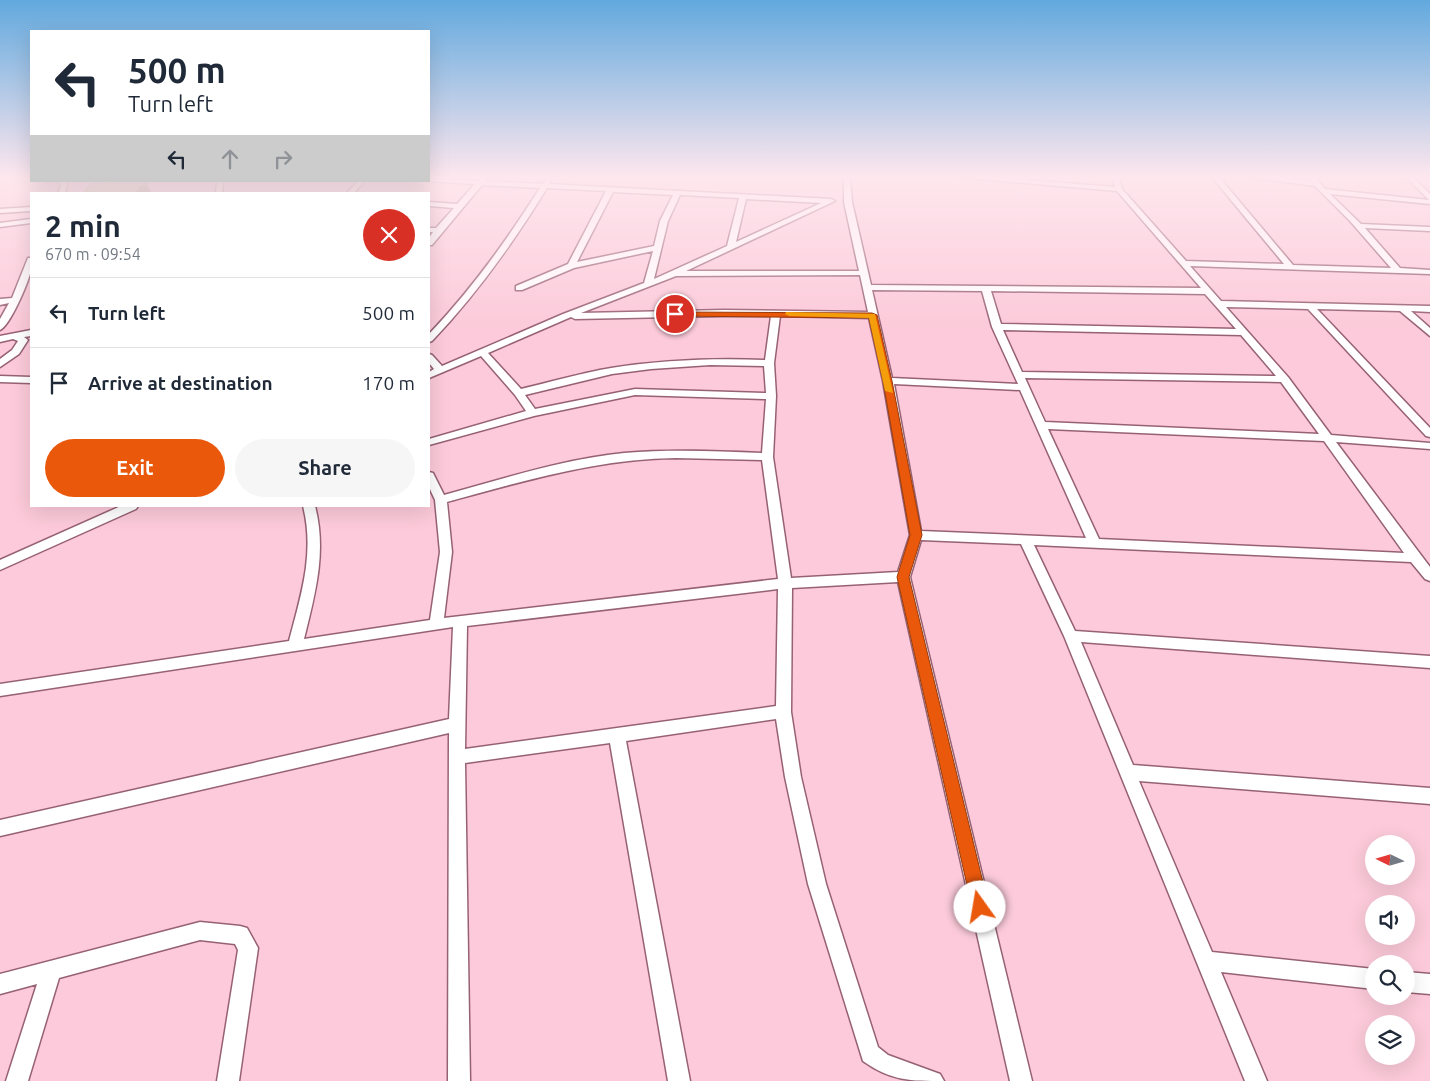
<!DOCTYPE html>
<meta charset="utf-8">
<style>
:root{--surface:#fff;--page:#f6f6f7;--text:#1f2937;--muted:#747a83;--line:#e0e1e3;--accent:#ea580c}
body{margin:0;font-family:Ubuntu,sans-serif;background:var(--page);color:var(--text);height:100vh;display:flex;flex-direction:column;font-size:19px;white-space:nowrap}
*{box-sizing:border-box;margin:0}
p{font-size:16px;color:var(--muted)}
.icon{flex:none;width:28px;height:28px;fill:none;stroke:currentColor;stroke-width:2;stroke-linecap:round;stroke-linejoin:round}
.map{position:relative;flex:1;overflow:hidden}
.details{position:absolute;left:30px;top:192px;width:400px;height:315px;display:flex;flex-direction:column;background:var(--surface);border-radius:0px;box-shadow:0 5px 20px #0002}
.details>*{flex:none}
.banner{position:absolute;left:30px;top:30px;width:400px;height:152px;border-radius:0px;box-shadow:0 5px 20px #0002;background:#fff;color:var(--text);overflow:hidden}
.needle{width:32px;rotate:275deg}
.tools{position:absolute;left:1365px;top:835px;display:grid;gap:10px}
.tools a{display:grid;place-items:center;width:50px;height:50px;border-radius:50%;background:var(--surface);box-shadow:0 5px 20px #0002;font-size:25px}
.pin{position:absolute;display:grid;place-items:center;width:42px;height:42px;color:#fff;margin:-21px;border:2px solid #fff;border-radius:50%;box-shadow:0 1px 5px #0007}
.me{position:absolute;width:55px;margin:-28px;rotate:347deg;stroke-linejoin:round;filter:drop-shadow(0 0 4px #0008)}
.turn{display:flex;align-items:center;gap:18px;height:105px;padding:0 15px;font-size:22px}
.turn .icon{width:65px;height:65px;stroke-width:2.5}
.turn b{display:block;font-size:35px;line-height:42px}
.lanes{display:flex;align-items:center;height:48px;padding:0 15px;background:#0003;justify-content:center;gap:25px;direction:ltr}
.lanes .off{opacity:.35}
.round{display:grid;place-items:center;flex:none;width:52px;height:52px;border-radius:26px;background:var(--page)}
.headline{display:flex;align-items:center;justify-content:space-between;height:85px;padding:0 15px}
h1{font-size:30px;font-weight:600;line-height:38px}
.primary-button{display:flex;gap:10px;margin-top:auto;padding:10px 15px}
.primary-button a{flex:1;height:58px;border-radius:30px;background:var(--accent);color:#fff;font-size:20px;font-weight:600;line-height:58px;text-align:center}
.primary-button a+a{background:var(--page);color:var(--text)}
ul{padding:0;list-style:none}
li{display:flex;align-items:center;gap:15px;height:70px;padding:0 15px;border-top:1px solid var(--line)}
li div{flex:1}
li b{display:block;font-size:19px}
li em{font-style:normal}
.map>svg:first-child{display:block}
.lines{fill:none;stroke-linecap:round;stroke-linejoin:round}
.minor-casing{stroke:#976174;stroke-width:3}
.minor{fill:#fff;fill-rule:evenodd}
.shaded-wall{fill:#7d845e}
.building{fill:#b2bd86;stroke:#7d845e}
.route{fill:#ea580c;stroke:#983908}
.slow{fill:#f59e0b}
</style>
<div class="map">
<svg width="1430" height="1081" viewBox="0 0 1430 1081">
<rect width="100%" height="100%" fill="#fccada"/>
<g class="lines">
<g class="minor-casing">
<path id="minor" d="M548,176H554L549,184L831,199L835,201L686,271H859L844,202V176H850L852,202L871,285L1201,288L1117,191L944,176H976L1115,187L1112,176H1118L1122,189L1186,261L1284,264L1211,176H1218L1293,265L1391,268L1350,221L1315,186L1239,176H1263L1311,181L1307,176H1314L1325,189L1429,200L1405,176H1412L1430,194V204L1330,194L1361,224L1430,227V231L1365,228L1400,268L1430,270V274L1190,266L1221,301L1430,306V312L1411,311L1430,328V336L1400,311L1317,309L1430,428V437L1426,436L1308,309L1226,307L1288,377L1331,435L1430,443V449L1336,442L1430,567V581L1425,579L1411,562L1034,545L1075,631L1430,656V668L1081,642L1133,765L1430,788V804L1139,781L1212,952L1374,969V989L1221,972L1267,1081H1245L1064,636L1021,544L921,540L910,577L1032,1081H1010L898,582L792,588L791,712L801,777L826,884L878,1047L888,1055L940,1074L944,1081C910,1081 891,1081 863,1061L808,884L785,777L776,719L626,741L690,1081H668L610,743L465,763L470,1081H448L449,733L0,836V820L449,719L453,627L0,696V684L289,641C301,595 315,553 303,506H315C327,552 315,594 304,639L430,620L440,552L435,500L429,487V472L433,473L444,495C503,479 563,459 624,453C670,449 716,451 762,453L766,399L635,395L534,416L429,445V439L526,411L515,395L481,356L429,378V372L434,369L429,363V354L432,355L442,366L563,314L644,283L653,251L574,268L522,290H516V286L568,264L606,191L547,188C513,243 477,294 432,341L429,342V334C472,289 507,240 540,188L482,185L432,245H429V238L433,232H429V228H436L454,208L429,206V202L457,204L475,184L427,181H429V178L478,181L483,177L486,179L485,181L543,184ZM613,192L673,195L660,221L654,246L577,262ZM680,195L739,198L727,246L654,279L668,221ZM746,199L821,203L736,242ZM860,275L868,312L724,310L581,313L676,276ZM872,290L982,291L992,327L1018,384L892,378ZM991,291L1205,294L1236,329L1001,324ZM724,316H771L765,360C713,358 662,360 611,368C581,373 551,382 521,389L488,353L571,317L575,319ZM780,316L869,318L883,381L910,535L898,572L791,578L773,457L776,396L774,363ZM1003,330L1241,335L1276,376L1022,372ZM710,365L764,366L766,393L635,389L535,409L525,395L612,374L651,369ZM1025,378L1281,382L1319,434L1045,422ZM894,384L1020,390L1086,538L921,531ZM1048,429L1324,441L1404,553L1099,539ZM676,458L762,460L778,579L444,618L452,552L447,502C523,481 597,459 676,458ZM778,589L776,706L465,749L467,626Z
M58,181H65L67,185L65,194H58L61,185Z
M217,181H223L222,194H216Z
M358,181H365L353,194H346Z
M31,207V211L0,213V209Z
M31,219V223L0,227V223Z
M28,258H31C31,261 32,266 31,270C29,281 10,326 0,330V319L9,303L0,305V299L12,298Z
M31,330V336L24,337L28,340L19,354L0,367V359L12,350L18,341L13,339L0,342V336Z
M0,376L31,377V383L0,382Z
M121,506H138L136,509L0,570V560Z
M200,922L240,926L247,928L258,948L239,1081H217L238,950L235,944L200,940L59,978L28,1081H6L37,984L0,994V974Z
M1406,972L1430,974V994L1406,992Z"/>
</g>
<use href="#minor" class="minor"/>
</g>
<path class="shaded-wall" d="M144,181H146L151,192L150,194H135Z"/>
<path class="building" d="M125,181H144L135,194H82L91,184Z"/>
<linearGradient id="sky" x2="0" y2="1"><stop stop-color="#62a9de"/><stop offset="0.54" stop-color="#fee7ee"/><stop offset="1" stop-color="#fee7ee" stop-opacity="0"/></linearGradient>
<rect width="1430" height="328" fill="url(#sky)"/>
<path class="route" d="M675,312L872,313L877,315L892,381L922,535L909,577L989,907L986,913L980,915L974,913L972,907L897,577L910,535L883,381L869,318L672,316L671,314Z"/>
<path class="slow" d="M786,312L875,314L893,393L885,391L869,318L789,316L785,314Z"/>
</svg>
<div class="tools">
<a><svg class="needle" viewBox="-14 -14 28 28"><path d="M0-13l5 13h-10z" fill="#e53935"/><path d="M0 13l5-13h-10z" fill="#747a83"/></svg></a>
<a><svg class="icon" aria-label="sound" viewBox="0 0 24 24"><path d="M4 9h4l5-4v14l-5-4H4zM17 9q2 3 0 6"/></svg></a>
<a><svg class="icon" aria-label="search" viewBox="0 0 24 24"><circle cx="10" cy="10" r="6"/><path d="M15 15l6 6"/></svg></a>
<a><svg class="icon" aria-label="layers" viewBox="0 0 24 24"><path d="M12 4l9 5-9 5-9-5zM3 14l9 5 9-5"/></svg></a>
</div>
<div class="pin" style="left:675px;top:314px;background:#d93025"><svg class="icon" aria-label="arrive" viewBox="0 0 24 24"><path d="M6 21V4h12l-3 4 3 4H6"/></svg></div>
<svg class="me" style="left:980px;top:907px" viewBox="-20 -20 40 40"><circle r="19" fill="#fff"/><path d="M0-13L10 11 0 6-10 11z" fill="#ea580c"/></svg>
<div class="banner">
<div class="turn"><svg class="icon" aria-label="left" viewBox="0 0 24 24"><path d="M17 20v-9H6M10 6l-5 5 5 5"/></svg><div><b>500 m</b>Turn left</div></div>
<div class="lanes"><svg class="icon" aria-label="left" viewBox="0 0 24 24"><path d="M17 20v-9H6M10 6l-5 5 5 5"/></svg><svg class="icon off" aria-label="ahead" viewBox="0 0 24 24"><path d="M12 20V5M6 11l6-6 6 6"/></svg><svg class="icon off" aria-label="right" viewBox="0 0 24 24"><path d="M7 20v-9h11M14 6l5 5-5 5"/></svg></div>
</div>
<section class="details">
<div class="headline"><div><h1>2 min</h1><p>670 m · 09:54</p></div><a class="round" style="background:#d93025;color:#fff"><svg class="icon" aria-label="close" viewBox="0 0 24 24"><path d="M6 6l12 12M18 6L6 18"/></svg></a></div>
<ul>
<li><svg class="icon" aria-label="left" viewBox="0 0 24 24"><path d="M17 20v-9H6M10 6l-5 5 5 5"/></svg><div><b>Turn left</b></div><em>500 m</em></li>
<li><svg class="icon" aria-label="arrive" viewBox="0 0 24 24"><path d="M6 21V4h12l-3 4 3 4H6"/></svg><div><b>Arrive at destination</b></div><em>170 m</em></li>
</ul>
<div class="primary-button"><a>Exit</a><a>Share</a></div>
</section>
</div>
